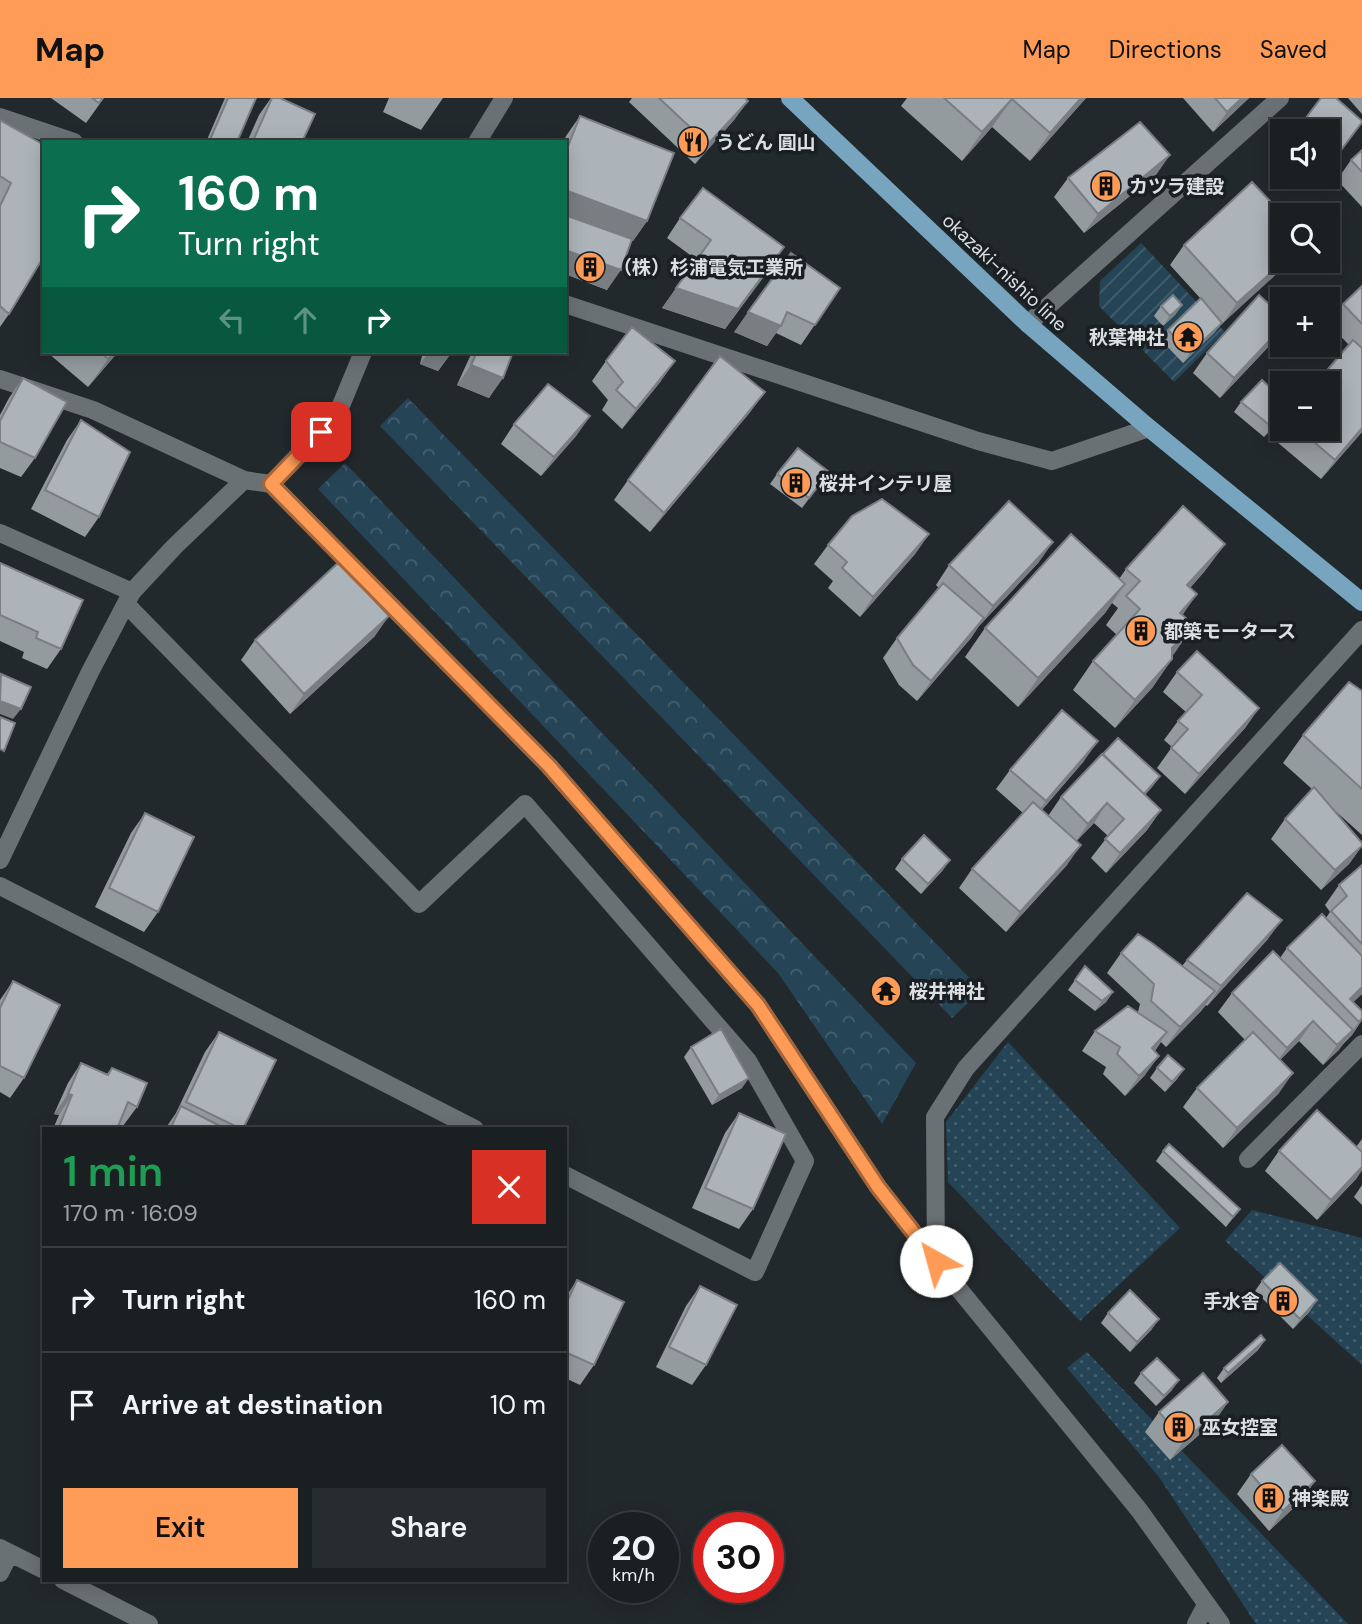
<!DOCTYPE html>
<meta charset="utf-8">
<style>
:root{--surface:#1a1f21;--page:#272c2e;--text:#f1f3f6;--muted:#9fa2a5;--line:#383d3f;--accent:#fe9c57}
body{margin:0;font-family:"DM Sans","Noto Sans JP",sans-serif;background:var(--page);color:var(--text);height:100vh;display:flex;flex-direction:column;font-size:26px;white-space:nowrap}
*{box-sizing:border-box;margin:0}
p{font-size:23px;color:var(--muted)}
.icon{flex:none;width:38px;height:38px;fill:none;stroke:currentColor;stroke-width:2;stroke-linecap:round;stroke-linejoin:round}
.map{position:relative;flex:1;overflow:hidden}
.sheet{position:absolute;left:42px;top:1029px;width:525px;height:455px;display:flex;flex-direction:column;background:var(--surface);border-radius:0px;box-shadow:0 4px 18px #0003,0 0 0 2px var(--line)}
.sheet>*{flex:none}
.banner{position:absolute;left:42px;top:42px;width:525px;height:214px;border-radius:0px;box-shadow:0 4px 18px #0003,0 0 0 2px var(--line);background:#0b6e4f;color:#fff;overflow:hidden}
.tools{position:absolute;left:1270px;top:21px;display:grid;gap:14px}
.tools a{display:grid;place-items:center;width:70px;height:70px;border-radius:0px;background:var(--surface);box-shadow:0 4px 18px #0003,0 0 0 2px var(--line);font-size:35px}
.speed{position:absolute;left:588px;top:1414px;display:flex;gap:14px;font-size:35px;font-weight:700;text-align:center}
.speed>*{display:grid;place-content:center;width:91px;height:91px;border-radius:50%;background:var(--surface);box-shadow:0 4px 18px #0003,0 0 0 2px var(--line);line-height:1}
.speed small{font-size:18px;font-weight:400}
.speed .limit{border:10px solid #d22;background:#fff;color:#111}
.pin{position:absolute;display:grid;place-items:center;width:60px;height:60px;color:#fff;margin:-30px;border-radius:14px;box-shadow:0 4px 10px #0006}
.me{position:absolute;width:77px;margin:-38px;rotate:322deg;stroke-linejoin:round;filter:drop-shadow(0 0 5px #0008)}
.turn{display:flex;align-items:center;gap:24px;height:147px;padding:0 21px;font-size:32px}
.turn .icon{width:91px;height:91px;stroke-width:2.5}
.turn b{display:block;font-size:49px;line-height:60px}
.lanes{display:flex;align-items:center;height:66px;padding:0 21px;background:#0003;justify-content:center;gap:35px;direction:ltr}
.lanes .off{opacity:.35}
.round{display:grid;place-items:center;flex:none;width:74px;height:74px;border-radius:0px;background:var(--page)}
.headline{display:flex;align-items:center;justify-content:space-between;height:119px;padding:0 21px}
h1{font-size:42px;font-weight:600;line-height:52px;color:#1e9e55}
.action{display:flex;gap:14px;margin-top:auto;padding:14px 21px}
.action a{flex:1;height:80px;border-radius:0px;background:var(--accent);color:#111;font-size:28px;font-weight:600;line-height:80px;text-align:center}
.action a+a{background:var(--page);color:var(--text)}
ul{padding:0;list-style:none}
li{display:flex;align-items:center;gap:21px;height:105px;padding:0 21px;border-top:2px solid var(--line)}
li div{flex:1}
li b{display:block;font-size:26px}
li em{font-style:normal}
header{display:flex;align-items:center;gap:42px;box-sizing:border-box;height:98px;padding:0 35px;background:var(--accent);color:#111}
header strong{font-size:33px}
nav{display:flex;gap:38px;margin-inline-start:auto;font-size:24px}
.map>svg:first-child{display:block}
.forest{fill:url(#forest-crowns)}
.park{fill:url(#park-dots)}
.garden{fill:url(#garden-furrows)}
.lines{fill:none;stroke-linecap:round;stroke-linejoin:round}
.minor{stroke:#6a7175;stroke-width:18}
.major{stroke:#77a5bf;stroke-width:18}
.wall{fill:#949b9f}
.shaded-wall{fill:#787e82}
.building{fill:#acb4b9;stroke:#787e82;stroke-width:2}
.route-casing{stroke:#a56539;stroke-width:18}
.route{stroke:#fe9c57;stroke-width:12}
.labels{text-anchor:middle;stroke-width:7;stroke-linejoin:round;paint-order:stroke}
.poi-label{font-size:19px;font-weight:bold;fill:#dce0e3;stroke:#191f22;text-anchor:start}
.street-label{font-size:19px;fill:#dce0e3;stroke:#191f22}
</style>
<header>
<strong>Map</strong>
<nav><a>Map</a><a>Directions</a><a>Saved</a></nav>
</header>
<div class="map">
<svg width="1362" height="1526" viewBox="0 0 1362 1526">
<defs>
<pattern id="forest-crowns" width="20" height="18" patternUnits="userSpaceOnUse" patternTransform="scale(1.75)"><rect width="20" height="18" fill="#254557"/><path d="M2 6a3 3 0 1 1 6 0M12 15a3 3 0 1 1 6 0" fill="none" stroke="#44606f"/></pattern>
<pattern id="park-dots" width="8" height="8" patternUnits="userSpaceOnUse" patternTransform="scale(1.75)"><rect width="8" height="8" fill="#254557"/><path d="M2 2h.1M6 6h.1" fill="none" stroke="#44606f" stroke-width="1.8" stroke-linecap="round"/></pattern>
<pattern id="garden-furrows" width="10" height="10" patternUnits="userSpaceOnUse" patternTransform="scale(1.75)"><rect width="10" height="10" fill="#254557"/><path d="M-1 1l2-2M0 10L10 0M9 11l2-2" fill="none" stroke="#44606f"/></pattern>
</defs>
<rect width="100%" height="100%" fill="#22292c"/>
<path class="forest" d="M408,300L981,892L952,920L380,328Z
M345,365L916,965L882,1026L778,875L318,391Z"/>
<path class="park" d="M1008,944L1180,1130L1080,1223L948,1084L946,1024Z
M1252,1112L1362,1140V1267L1225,1143Z
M1087,1254L1348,1526H1256L1159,1379L1067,1270Z"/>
<path class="garden" d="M1141,145L1225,234L1174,284L1099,208L1100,183Z"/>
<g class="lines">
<path class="minor" d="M0,19L74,44
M477,44L504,0
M565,206L978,343L1052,363L1149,330
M1028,226L1280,0
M0,281L93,312L244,382
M271,386L337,317L363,254
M0,435L132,494
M126,506L419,806L525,706L748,963L805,1063L755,1174L565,1077
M0,762L90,574L132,494L175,448L244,382L271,386L549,668L758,907L878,1089L936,1163L1139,1412L1221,1526
M0,788L475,1031
M1248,1061L1362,946
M936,1163L935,1019L966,970L1362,532
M0,1450L44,1472
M0,1475L10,1455
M63,1482L149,1526
M1196,1526L1206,1507"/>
<path class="major" d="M790,0L1028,226L1149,330L1362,504"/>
</g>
<path class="wall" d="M51,0H104L86,25Z
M225,0H256L237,44H206Z
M271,0H280L302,44H247L259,17Z
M389,0H443L421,32L383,14Z
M632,0H745L748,3L734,22L695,66L629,4Z
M907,0H1086L1030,63L992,29L962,63L901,8Z
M1183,0H1249L1213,34Z
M1348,0H1362V16Z
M580,18L647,123L633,143L632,142L607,192L565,176V44H564L566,38Z
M0,22L44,47L9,216L0,229Z
M1283,51V66L1275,62Z
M1362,52V109L1337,82L1351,62Z
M1156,77L1084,135L1054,99L1068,80Z
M1303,79H1322L1316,87Z
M680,120L771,169L725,231L662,210L697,162L667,140Z
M1184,147L1283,163L1223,225L1208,209L1222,225L1214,235L1183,265L1161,242L1168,232L1201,201L1170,167Z
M1362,188V334L1321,381L1277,344L1286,331H1328L1349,247L1329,226L1343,206Z
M840,190L801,247L776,235L767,248L734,234Z
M1182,207L1175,217L1163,228L1154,218L1161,208Z
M1283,219V230L1274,243L1220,300L1193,275L1207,255Z
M49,254H118L88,289L48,255Z
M423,254H452L438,273L420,266Z
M472,254H513L489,300L457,287Z
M606,263L661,283L622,331L602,312L608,302L592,283Z
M23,280L35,360L21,379L0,370V317L9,300Z
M1283,301V319L1264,339L1234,314L1241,304Z
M751,313L650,434L614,402L628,382Z
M590,318L576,338L541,378L501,346L514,326Z
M81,322L99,419L85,439L31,411L67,342Z
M829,374L802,410L770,386L777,376Z
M929,436L915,456L860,519L828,490L833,483L814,466L828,447Z
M1225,446L1204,474L1190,490L1172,557V561L1152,590L1115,630L1073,592L1093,563L1117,537L1106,527L1118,510L1112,505L1105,515L1018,609L965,559L985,530L1119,481L1126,471Z
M1039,464L979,528L971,540L917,603L899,587L883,560L897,540L939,490L936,487L949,467Z
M0,465L61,551L47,571L22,560L24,554L0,543Z
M375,538L290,616L241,562L255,542Z
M1177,574L1259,610L1245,630L1185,696L1157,670L1172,649L1164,642L1178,623L1186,614L1163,594Z
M1362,593V737L1332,710L1362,748L1349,766L1321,792L1271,741L1285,721L1312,691L1283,665L1303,637Z
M1084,663L1042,712L1048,718L1061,699L1160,678L1145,697L1161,712L1147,732L1106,775L1091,760L1108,738L1094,725L1076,743L1067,767L1006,834L959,790L972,771L1023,715L996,691L1010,672Z
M145,715L158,814L144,834L95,809L131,735Z
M902,761L943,772L921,796L895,771Z
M1362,767V896L1353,904L1362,913V922L1352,937L1323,967L1299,943L1280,962L1279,995L1223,1050L1183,1009L1197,990L1245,942L1218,914L1232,895L1280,860L1287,850L1326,820L1330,814L1325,807L1339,787Z
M1268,841L1207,908L1206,907L1201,913L1166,949L1161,944L1155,953L1145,977L1125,998L1103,976L1106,969L1082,953L1095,933L1138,914L1140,906L1107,875L1121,855L1182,868L1187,862Z
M1085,868L1113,894L1106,904L1095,913L1068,892Z
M13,883L24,980L10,1000L0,994V902Z
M219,934L243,1031H165L176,1015L205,954Z
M691,949L742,990L712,1007L684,959Z
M81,965L107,976L112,970L137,1009L123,1028L118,1026L117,1031H53L59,1017L54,1016L68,985Z
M1157,970L1184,971L1177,981L1165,994L1150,980Z
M739,1015L753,1111L739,1131L692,1110L725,1035Z
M1362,1041V1072L1356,1081L1317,1122L1265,1073L1279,1053L1356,1049Z
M1163,1053L1240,1111L1226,1129L1156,1063Z
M1362,1087V1107L1354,1099Z
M577,1182L594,1267L580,1287L565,1280V1200Z
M1262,1183L1310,1213L1293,1231L1255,1193Z
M700,1188L706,1267L692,1287L656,1269L686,1208Z
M1108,1215L1152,1231L1130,1254L1101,1225Z
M1265,1242L1258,1252L1221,1285L1217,1280L1224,1270Z
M1141,1275L1172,1292L1156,1308L1134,1285Z
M1228,1304L1214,1324L1170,1362L1145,1334L1159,1314Z
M1251,1376L1315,1383L1301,1403L1269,1433L1237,1396Z"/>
<path class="shaded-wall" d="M1081,0H1086L1030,63L1050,35Z
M1242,0H1249L1213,34L1227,14Z
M1012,1L992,29L962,63L982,34Z
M748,3L734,22L695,66L708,46Z
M1170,57L1156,77L1084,135L1098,116Z
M565,92L647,123L633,143L565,117Z
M784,149L725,231L662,210L676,190Z
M565,152L621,172L607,192L565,176Z
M1284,163H1291L1223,225L1237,205Z
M1182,207L1175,217L1163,228L1170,218Z
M748,214L781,228L767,248L734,234Z
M1222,225L1214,235L1183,265L1190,255Z
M1283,228L1274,243L1220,300L1234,280Z
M114,254H118L88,289L108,261Z
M429,254H452L438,273L420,266Z
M675,263L661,283L622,331L636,311Z
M471,267L503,280L489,300L457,287Z
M765,294L751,313L650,434L664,415Z
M1283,317V319L1264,339L1272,329Z
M590,318L576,338L541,378L554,359Z
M1362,330V334L1321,381L1335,362Z
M929,436L915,456L860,519L873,499Z
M1053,444L1039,464L979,528L993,508Z
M1225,446L1204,474L1167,515L1187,487Z
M1125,486L1105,515L1018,609L1038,580Z
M1197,496L1177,525L1180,515Z
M389,518L375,538L290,616L304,596Z
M984,520L971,540L917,603L931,583Z
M1194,527L1174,556L1152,579L1172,550Z
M1172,561L1152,590L1115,630L1135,602Z
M0,603L21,611L13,621L0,616Z
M1259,610L1245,630L1185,696L1199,676Z
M1098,643L1084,663L1032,723L1046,703Z
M1160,678L1153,688L1137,706L1144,696Z
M1107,705L1094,725L1074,746L1088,726Z
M1161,712L1147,732L1106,775L1120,755Z
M1081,747L1067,767L1006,834L1020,814Z
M1362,748L1349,766L1321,792L1335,772Z
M950,762L943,772L921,796L928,786Z
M1282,822L1268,841L1207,908L1221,888Z
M1362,889V896L1346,911L1350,901Z
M1215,893L1201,913L1166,949L1180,929Z
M1113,894L1106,904L1095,913L1102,903Z
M1362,920V922L1352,937L1345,943Z
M1313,923L1299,943L1273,969L1287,950Z
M1353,932L1339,952L1323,967L1337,947Z
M1167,934L1154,954L1152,950Z
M1159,958L1145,977L1125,998L1139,978Z
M1184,971L1177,981L1165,994L1172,984Z
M1293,975L1279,995L1223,1050L1237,1030Z
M749,980L742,990L712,1007L719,997Z
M68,996L72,997L59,1017L54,1016Z
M1362,1069V1072L1356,1081L1317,1122L1331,1102Z
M1317,1202L1310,1213L1293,1231L1300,1221Z
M1159,1221L1152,1231L1130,1254L1137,1244Z
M1265,1242L1258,1252L1221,1285L1228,1275Z
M1179,1282L1172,1292L1156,1308L1164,1298Z
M1228,1304L1214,1324L1170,1362L1184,1343Z
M1315,1383L1301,1403L1269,1433L1283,1413Z"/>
<path class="building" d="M92,0H103L99,5Z
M228,0H256L237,44H209Z
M272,0H280L315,16L302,44H255L253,43Z
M659,0H745L748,3L708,46Z
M944,0H1081L1050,35L1012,1L982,34Z
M1215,0H1242L1227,14Z
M1321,0H1336L1362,23V24L1330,67L1328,66V33H1296Z
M580,18L674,55L647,123L565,92V56Z
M0,22L44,47V158L9,216L0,208V108L11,85L0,78Z
M1140,24L1170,57L1098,116L1068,80Z
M1362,52V74L1351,62Z
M1252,84L1283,117L1284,163L1237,205L1184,147Z
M703,90L784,149L738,211L676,190L711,142L680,120Z
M565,117L632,141L621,172L565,152Z
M791,155L840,190L815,227L787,214L781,228L748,214Z
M1362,188V226L1343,206Z
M1173,197L1182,207L1170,218L1161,208Z
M1259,197L1283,219V228L1234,280L1207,255Z
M1201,200L1222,225L1190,255L1168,232Z
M632,229L675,263L636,311L616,292L623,284L606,263Z
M1353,242L1362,250V330L1335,362L1299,331H1328V285H1316Z
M100,254H114L108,261Z
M477,254H513L503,280L471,267Z
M720,258L765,294L664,415L628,382Z
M23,280L67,304L35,360L0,344V323Z
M1262,282L1283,301V317L1272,329L1241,304Z
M548,286L590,318L554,359L514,326Z
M81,322L130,354L99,419L45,392Z
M798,350L829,374L809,400L777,376Z
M882,401L929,436L873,499L842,470L847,464L828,447L852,418Z
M1009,403L1053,444L993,508L949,467Z
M1183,408L1225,446L1187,487L1197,496L1180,515L1194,527L1172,550V561L1135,602L1093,563L1140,511L1126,498L1140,483L1126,471Z
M1071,436L1125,486L1038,580L985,530Z
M339,464L389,518L304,596L255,542Z
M0,465L83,502L61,551L36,540L38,534L0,517Z
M943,485L984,520L931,583L913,567L897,540Z
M1197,553L1259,610L1199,676L1171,650L1188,631L1178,623L1202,597L1177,574Z
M1,576L31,589L21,611L0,603Z
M1349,584L1362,593V691L1303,637Z
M1062,612L1098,643L1046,703L1010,672Z
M0,619L15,625L4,653L0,651Z
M1118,640L1160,678L1144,696L1103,656Z
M1102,656L1161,712L1120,755L1105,741L1124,721L1107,705L1088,726L1061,699Z
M1314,689L1362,745V748L1335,772L1285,721Z
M1033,704L1081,747L1020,814L972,771Z
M145,715L194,739L158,814L109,790Z
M924,737L950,762L928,786L902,761Z
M1362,767V846L1331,813L1347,798L1339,787Z
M1247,795L1282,822L1221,888L1187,862Z
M1322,816L1362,858V889L1350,901L1362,913V920L1359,924L1287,850Z
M1138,836L1152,845L1215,893L1180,929L1151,903L1154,886L1121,855Z
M1273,853L1353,932L1337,947L1313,923L1287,950L1232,895Z
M1085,868L1113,894L1102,903L1075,882Z
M13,883L60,907L24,980L0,968V910Z
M1128,908L1167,934L1152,950L1159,958L1139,978L1117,956L1120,949L1095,933Z
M721,931L749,980L719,997L691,949Z
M219,934L276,962L243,1031H241L186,1004Z
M1253,934L1293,975L1237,1030L1197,990Z
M1168,957L1184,971L1172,984L1157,970Z
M81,965L108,977L112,970L147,985L137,1009L128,1004L117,1031H64L59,1029L72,997L68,996Z
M181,1008L226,1031H170Z
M1317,1012L1362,1054V1069L1331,1102L1279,1053Z
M739,1015L786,1036L753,1111L705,1090Z
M1169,1046L1240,1111L1233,1119L1163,1053Z
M1280,1165L1317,1202L1300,1221L1262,1183Z
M577,1182L624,1204L594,1267L565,1254V1208Z
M700,1188L737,1207L706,1267L669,1249Z
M1130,1192L1159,1221L1137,1244L1108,1215Z
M1261,1237L1265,1242L1228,1275L1224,1270Z
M1157,1260L1179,1282L1164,1298L1141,1275Z
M1203,1275L1228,1304L1184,1343L1159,1314Z
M1282,1347L1315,1383L1283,1413L1251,1376Z"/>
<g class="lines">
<g class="route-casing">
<path id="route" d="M321,334L271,386L549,668L758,907L878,1089L936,1163"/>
</g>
<use href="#route" class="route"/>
</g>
<defs>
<g id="restaurant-disc" transform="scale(1.575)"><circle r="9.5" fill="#fe9c57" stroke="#191f22"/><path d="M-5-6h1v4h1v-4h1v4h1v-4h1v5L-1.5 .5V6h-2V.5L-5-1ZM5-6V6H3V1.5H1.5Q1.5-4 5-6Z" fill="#111"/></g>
<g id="building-disc" transform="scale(1.575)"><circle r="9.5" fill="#fe9c57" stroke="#191f22"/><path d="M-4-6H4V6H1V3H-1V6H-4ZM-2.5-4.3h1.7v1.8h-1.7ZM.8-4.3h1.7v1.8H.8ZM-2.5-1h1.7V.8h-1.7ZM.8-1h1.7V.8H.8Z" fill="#111"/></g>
<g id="temple-disc" transform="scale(1.575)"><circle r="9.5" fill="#fe9c57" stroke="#191f22"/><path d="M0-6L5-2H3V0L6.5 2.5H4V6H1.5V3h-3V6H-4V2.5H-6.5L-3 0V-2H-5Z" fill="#111"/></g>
</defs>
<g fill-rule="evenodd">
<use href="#restaurant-disc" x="693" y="44"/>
<use href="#building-disc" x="1106" y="88"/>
<use href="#building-disc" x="590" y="169"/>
<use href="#temple-disc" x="1188" y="239"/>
<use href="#building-disc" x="796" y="385"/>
<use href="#building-disc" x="1141" y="533"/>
<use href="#temple-disc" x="886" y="893"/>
<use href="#building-disc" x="1283" y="1203"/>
<use href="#building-disc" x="1179" y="1329"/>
<use href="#building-disc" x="1269" y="1400"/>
</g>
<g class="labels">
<g class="poi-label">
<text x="716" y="51">うどん 圓山</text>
<text x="1129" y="95">カツラ建設</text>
<text x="613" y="176">（株）杉浦電気工業所</text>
<text x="1165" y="246" text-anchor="end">秋葉神社</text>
<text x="819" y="392">桜井インテリ屋</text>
<text x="1164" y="540">都築モータース</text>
<text x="909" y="900">桜井神社</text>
<text x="1260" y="1210" text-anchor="end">手水舎</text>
<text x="1202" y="1336">巫女控室</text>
<text x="1292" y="1407">神楽殿</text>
</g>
<g class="street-label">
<text transform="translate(1005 174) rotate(43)" y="7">okazaki-nishio line</text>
</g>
</g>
</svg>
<div class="tools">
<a><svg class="icon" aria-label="sound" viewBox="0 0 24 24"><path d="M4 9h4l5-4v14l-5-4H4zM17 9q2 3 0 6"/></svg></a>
<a><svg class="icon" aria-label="search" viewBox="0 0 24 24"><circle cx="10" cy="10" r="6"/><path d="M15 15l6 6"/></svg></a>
<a>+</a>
<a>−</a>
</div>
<div class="speed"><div>20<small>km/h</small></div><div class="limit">30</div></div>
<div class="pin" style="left:321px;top:334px;background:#d93025"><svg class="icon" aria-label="arrive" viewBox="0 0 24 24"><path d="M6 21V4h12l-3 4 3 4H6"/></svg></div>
<svg class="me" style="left:936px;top:1163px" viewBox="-20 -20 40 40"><circle r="19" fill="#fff"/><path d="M0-13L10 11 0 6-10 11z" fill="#fe9c57"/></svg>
<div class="banner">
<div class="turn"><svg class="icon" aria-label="right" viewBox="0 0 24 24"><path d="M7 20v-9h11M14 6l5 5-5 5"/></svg><div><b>160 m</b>Turn right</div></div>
<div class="lanes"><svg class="icon off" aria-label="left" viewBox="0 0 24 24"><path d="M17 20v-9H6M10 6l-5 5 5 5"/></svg><svg class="icon off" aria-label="ahead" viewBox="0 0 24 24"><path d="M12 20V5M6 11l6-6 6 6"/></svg><svg class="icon" aria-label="right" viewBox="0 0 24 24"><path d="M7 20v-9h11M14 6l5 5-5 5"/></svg></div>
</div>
<section class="sheet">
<div class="headline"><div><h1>1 min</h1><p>170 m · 16:09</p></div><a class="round" style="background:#d93025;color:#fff"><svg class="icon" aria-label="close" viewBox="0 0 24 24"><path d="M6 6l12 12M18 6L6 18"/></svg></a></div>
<ul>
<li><svg class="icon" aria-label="right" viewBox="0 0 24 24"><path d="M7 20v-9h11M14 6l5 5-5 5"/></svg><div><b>Turn right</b></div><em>160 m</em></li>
<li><svg class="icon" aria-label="arrive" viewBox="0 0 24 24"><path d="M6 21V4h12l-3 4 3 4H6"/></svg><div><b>Arrive at destination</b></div><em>10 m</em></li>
</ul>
<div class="action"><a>Exit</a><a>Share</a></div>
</section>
</div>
